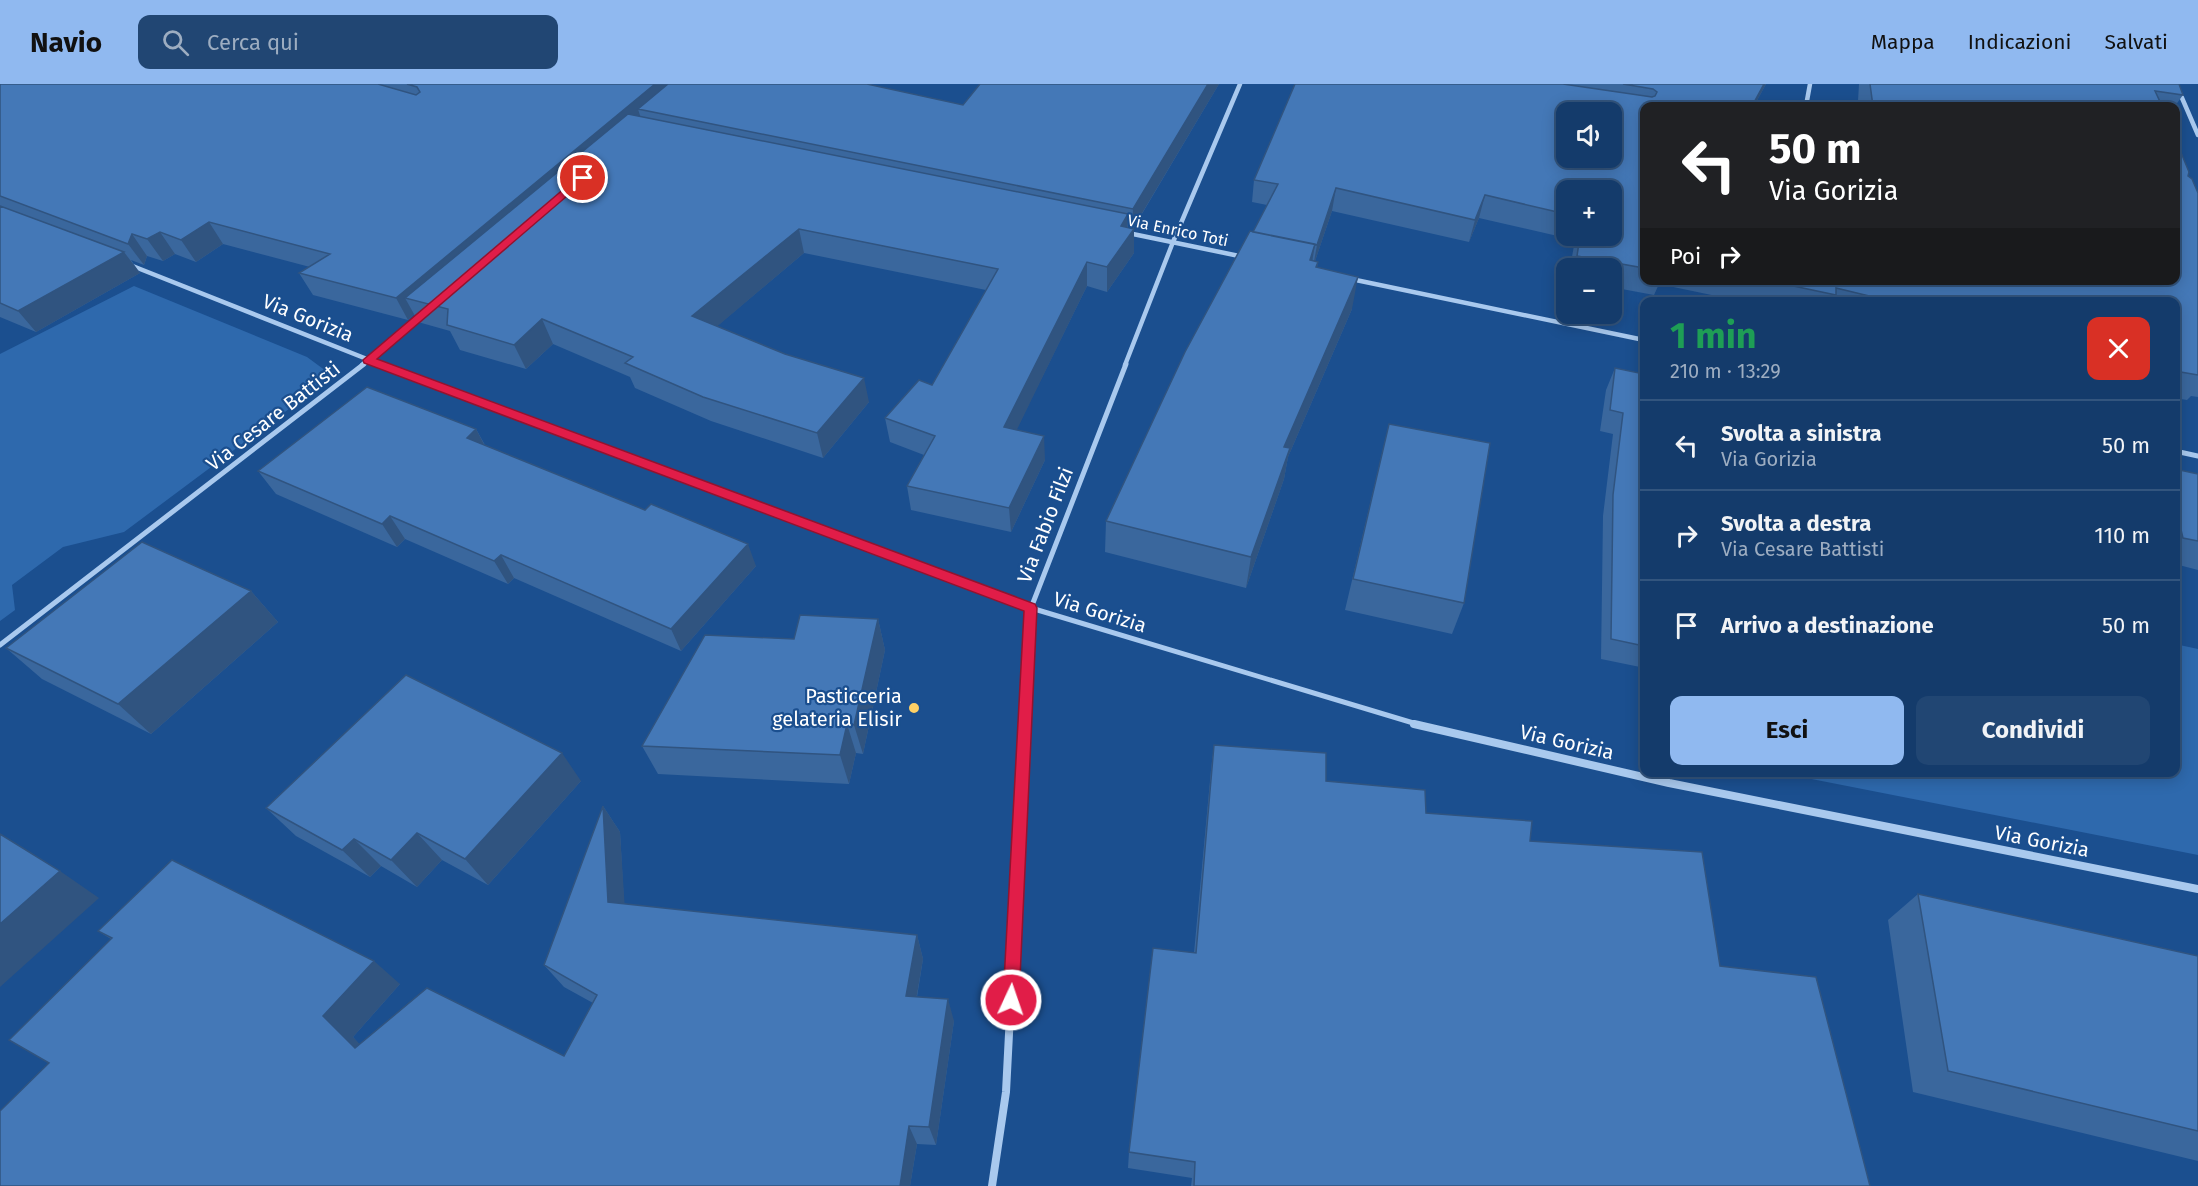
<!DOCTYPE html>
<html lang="it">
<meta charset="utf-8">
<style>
:root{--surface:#143b6b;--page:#214673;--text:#f1f3f6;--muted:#9dadc1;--line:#33557e;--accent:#90b9f0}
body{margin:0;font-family:"Fira Sans",sans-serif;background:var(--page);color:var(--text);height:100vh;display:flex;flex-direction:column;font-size:22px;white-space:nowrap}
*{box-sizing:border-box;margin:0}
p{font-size:20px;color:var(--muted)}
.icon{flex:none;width:33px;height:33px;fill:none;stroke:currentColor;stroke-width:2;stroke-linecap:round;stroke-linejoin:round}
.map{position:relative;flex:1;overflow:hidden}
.sheet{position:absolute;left:1640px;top:213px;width:540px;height:480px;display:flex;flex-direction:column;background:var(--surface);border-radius:12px;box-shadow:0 3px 15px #0003,0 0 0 2px var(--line)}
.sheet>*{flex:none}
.hud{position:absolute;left:1640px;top:18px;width:540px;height:183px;border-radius:12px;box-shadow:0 3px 15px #0003,0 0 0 2px var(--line);background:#202124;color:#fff;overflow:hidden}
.buttons{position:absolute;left:1556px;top:18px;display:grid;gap:12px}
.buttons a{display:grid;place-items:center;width:66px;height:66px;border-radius:12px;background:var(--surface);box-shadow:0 3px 15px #0003,0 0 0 2px var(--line);font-size:30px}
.pin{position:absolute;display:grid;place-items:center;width:51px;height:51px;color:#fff;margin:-26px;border:3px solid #fff;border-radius:50%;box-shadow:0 2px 6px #0007}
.me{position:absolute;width:66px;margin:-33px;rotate:3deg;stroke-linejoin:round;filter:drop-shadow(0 0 4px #0008)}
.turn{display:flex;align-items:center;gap:21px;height:126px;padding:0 30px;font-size:27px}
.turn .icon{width:78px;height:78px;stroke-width:2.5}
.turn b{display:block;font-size:42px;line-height:51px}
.then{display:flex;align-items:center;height:57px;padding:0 30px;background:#0003;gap:12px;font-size:22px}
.round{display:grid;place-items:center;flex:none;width:63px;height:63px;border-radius:12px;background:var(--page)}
.head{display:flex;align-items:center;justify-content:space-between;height:102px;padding:0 30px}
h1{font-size:36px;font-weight:700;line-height:45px;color:#1e9e55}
.primary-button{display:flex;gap:12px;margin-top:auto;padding:12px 30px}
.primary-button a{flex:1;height:69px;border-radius:12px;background:var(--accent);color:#111;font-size:24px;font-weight:700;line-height:69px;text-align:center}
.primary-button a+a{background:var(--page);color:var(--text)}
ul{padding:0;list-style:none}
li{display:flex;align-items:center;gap:18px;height:90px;padding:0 30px;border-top:2px solid var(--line)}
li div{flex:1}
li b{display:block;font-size:22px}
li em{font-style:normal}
header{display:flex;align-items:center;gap:36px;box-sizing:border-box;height:84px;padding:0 30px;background:var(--accent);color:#111}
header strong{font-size:28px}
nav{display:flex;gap:33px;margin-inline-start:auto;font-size:21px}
.search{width:420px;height:54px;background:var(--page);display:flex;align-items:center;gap:15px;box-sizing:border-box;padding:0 21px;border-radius:12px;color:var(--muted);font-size:22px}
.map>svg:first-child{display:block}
.green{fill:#2e69ad}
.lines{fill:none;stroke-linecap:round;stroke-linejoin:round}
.street-far2{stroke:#a9c9ee;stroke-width:4.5}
.street-far1{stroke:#a9c9ee;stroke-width:5}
.street{stroke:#a9c9ee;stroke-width:8}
.wall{fill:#3a679d;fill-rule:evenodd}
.shaded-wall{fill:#305480}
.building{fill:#4478b7;stroke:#305480;stroke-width:1.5;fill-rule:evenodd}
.route{fill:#e11d48;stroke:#92132f;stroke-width:1.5}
.poi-dot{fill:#ffd166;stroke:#1b4f8f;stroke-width:2}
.labels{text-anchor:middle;stroke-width:4.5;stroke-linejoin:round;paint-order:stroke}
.far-street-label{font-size:16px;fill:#fff;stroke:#1b4f8f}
.street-label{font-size:20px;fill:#fff;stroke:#1b4f8f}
.poi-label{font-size:20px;fill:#fff;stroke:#1b4f8f;text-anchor:end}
</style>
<header>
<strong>Navio</strong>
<div class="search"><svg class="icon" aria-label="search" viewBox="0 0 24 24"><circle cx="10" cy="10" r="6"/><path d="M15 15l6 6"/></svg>Cerca qui</div>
<nav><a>Mappa</a><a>Indicazioni</a><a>Salvati</a></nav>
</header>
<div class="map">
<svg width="2198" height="1102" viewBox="0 0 2198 1102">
<rect width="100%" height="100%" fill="#1b4f8f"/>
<path class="green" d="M134,202L307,273L326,287L325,298L124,448L63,463L12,501L15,526L0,537V270Z
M2175,560L2198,565V771L1781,689L2175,688Z"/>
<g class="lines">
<path class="street-far2" d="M2176,0L2198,51
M1806,22L1810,0
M1128,149L1244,173
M130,181L382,281
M1351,195L1644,256
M362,281L423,230
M1125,281L1173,158L1240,0"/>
<path class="street-far1" d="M378,280L1031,524L1420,641
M2175,367L2198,372
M0,561L364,280
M1025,641L1031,524L1126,280"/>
<path class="street" d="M1414,640L1669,699L2198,805
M992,1102L1006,1008L1025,640"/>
</g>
<path class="wall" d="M0,0H867L963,21L1219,0L1133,145L1134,169L1107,208L1087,202L1016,346L1045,376L1011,448L911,426L907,402L924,371L890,358L885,334L932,301L986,206L804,169L717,242L869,318L823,374L711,337L635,304L630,293L553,260L526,285L460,266L450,247L418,238L414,230L408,236L313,211L299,189L310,183L223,160L196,178L175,170L163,177L147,172L144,181L131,176L140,189L36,248L0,233Z
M1295,0H1766L1754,22H1644V196H2175L2188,92L2198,109V313L2191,312L2187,316L2175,314V218H1745L1659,200L1654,211L1611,203V184H1570L1575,156L1479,134L1469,158L1332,127L1315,177L1318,178L1317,183L1352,225L1288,373L1284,395L1246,504L1105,468L1106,437L1267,121L1252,118L1254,96ZM1566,106L1611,152H1566Z
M1859,0H2179L2183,11L2175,22H1858V17Z
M1615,284L1644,290V604L1640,603V583L1601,575L1603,432L1613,350L1600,347L1606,306Z
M1389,340L1464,519L1452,550L1345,526Z
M476,345L485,361L756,482L681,567L514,494L508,500L405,455L397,463L276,410L258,387Z
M2175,385L2198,390V486L2175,480Z
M251,507L278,538L151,650L42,595L6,564Z
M878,535L885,566L863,670L856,669L849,700L658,690L642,662L794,555Z
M1214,661L1426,729L1530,757L1720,882L1870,1102H1191L1192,1094L1128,1084L1129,1068L1194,869L1211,686Z
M581,697L488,801L442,776L417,803L381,782L370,793L296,752L266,724Z
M603,722L620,748L624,820L917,851L923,875L917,913L954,937L936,1061L917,1060L910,1102H0L49,979L111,855L98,847L400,900L353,953L359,960L564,972L593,919L564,903L544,881Z
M1918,810L2198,872V1077L1913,1008L1888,836Z"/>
<path class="shaded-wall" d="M655,0H687L638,25L642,38L405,214L414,230L408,236L396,214Z
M1208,0H1219L1132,146L1133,125Z
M1764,0H1766L1754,22H1752Z
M1336,104L1332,127L1313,183L1317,161Z
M1485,111L1479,134L1469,158L1475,136Z
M1128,130L1127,154L1134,145V169L1107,208V183L1121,142Z
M209,138L223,160L196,178L181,156Z
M799,145L804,169L700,257L692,232Z
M160,148L175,170L163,177L147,155Z
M132,150L147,172L144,181L128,160Z
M1315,160L1310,192V176Z
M124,168L140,189L36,248L18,227Z
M1087,178V202L1006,368L1004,343Z
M1358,193L1352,225L1288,373L1284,395L1246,504L1251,473L1284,363Z
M542,235L553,260L526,285L514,261Z
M864,294L869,318L823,374L817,349Z
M476,345L488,368L467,354Z
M1044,352L1045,376L1011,448L1009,424Z
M390,432L405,455L397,463L382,440Z
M748,460L756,482L681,567L671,545Z
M501,471L514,494L508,500L494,477Z
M251,507L278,538L151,650L118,620Z
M878,535L885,566L863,670L854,641Z
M847,640L856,669L849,700L840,671Z
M562,669L581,697L488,801L465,775Z
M603,722L620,748L626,842L608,818Z
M417,749L442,776L417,803L391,776Z
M354,755L381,782L370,793L342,766Z
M60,787L99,814L0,903V840Z
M917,851L923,875L913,934L906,912Z
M374,877L400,900L353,953L383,985L355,964L323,932Z
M948,915L954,937L936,1061L929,1043Z
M909,1042L917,1060L910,1102H900Z"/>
<path class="building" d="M0,0H378L416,11L420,8L417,3L407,0H655L396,214L299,189L330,170L209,138L181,156L160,148L147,155L132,150L128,160L0,112Z
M668,0H867L963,21L980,0H1208L1133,125L638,25Z
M1295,0H1563L1652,13L1655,12L1657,8L1653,5L1623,0H1764L1752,22H1644V184L1577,172L1580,152H1611V106H1566V130L1485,111L1475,136L1336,104L1317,161L1253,148L1278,100L1254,96ZM1566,28H1611V74H1566Z
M1870,0H2179L2183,11L2155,7L2162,22H1873Z
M628,30L1128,130L1121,142L1134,145L1107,183L1087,178L1004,343L1044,352L1009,424L907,402L935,352L885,334L919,296L932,301L998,185L799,145L692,232L785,270L864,294L817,349L703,313L625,279L633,273L542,235L514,261L447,241L448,225L405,214Z
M2175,54L2189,88L2188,92L2192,95L2198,109V291L2175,287V218H1894L1836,204V211L1765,196H2175Z
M0,122L124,168L18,227L0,219Z
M1250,147L1315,160L1310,176L1318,178L1316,183L1358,193L1284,363L1290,364L1251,473L1106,437L1185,268Z
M1615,284L1644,290V562L1611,555L1613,411L1623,329L1610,326Z
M367,303L476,345L467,354L645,426L651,420L748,460L671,545L501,471L494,477L390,432L382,440L258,387Z
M1389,340L1490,359L1464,519L1353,495Z
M2175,385L2198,390V457L2183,454L2175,421Z
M142,458L251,507L118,620L6,564Z
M800,531L878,535L854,641L847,640L840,671L642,662L705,551L794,555Z
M406,591L562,669L465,775L417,749L391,776L354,755L342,766L266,724Z
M1214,661L1326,669V697L1425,706L1426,729L1532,737L1530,757L1702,768L1720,882L1816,893L1870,1102H1194L1195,1078L1129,1068L1153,864L1196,869Z
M603,722L608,818L917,851L906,912L948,915L929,1043L909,1042L900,1102H0V1027L49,979L9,956L112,854L98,847L172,776L374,877L323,932L355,964L427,904L564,972L597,911L544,881Z
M0,750L60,787L0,840Z
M1918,810L2198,872V1047L1948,987Z"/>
<path class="route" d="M579,92L588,94L377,275L1035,520L1037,524L1019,916L1017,922L1011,924L1005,922L1003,916L1024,527L364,279L363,276Z"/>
<circle class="poi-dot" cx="914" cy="624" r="6"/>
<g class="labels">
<g class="far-street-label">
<text transform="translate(1178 146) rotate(12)" y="6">Via Enrico Toti</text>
</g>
<g class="street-label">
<text transform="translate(308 234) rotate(22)" y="7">Via Gorizia</text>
<text transform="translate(273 332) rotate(-38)" y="7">Via Cesare Battisti</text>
<text transform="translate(1045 441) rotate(-69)" y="7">Via Fabio Filzi</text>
<text transform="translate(1100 528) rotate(17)" y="7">Via Gorizia</text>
<text transform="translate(1567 658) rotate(13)" y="7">Via Gorizia</text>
<text transform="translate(2042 757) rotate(11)" y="7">Via Gorizia</text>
</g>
<g class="poi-label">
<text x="902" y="619">Pasticceria<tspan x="902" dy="23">gelateria Elisir</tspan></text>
</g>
</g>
</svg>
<div class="buttons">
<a><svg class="icon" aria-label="sound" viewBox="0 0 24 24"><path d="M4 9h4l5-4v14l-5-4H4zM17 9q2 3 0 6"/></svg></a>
<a>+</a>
<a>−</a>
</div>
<div class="pin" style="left:583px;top:94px;background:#d93025"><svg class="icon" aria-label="arrive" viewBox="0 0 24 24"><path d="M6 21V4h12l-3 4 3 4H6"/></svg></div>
<svg class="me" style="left:1011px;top:916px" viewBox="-20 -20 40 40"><circle r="17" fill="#e11d48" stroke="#fff" stroke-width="3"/><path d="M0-11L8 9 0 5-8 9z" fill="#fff"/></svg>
<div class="hud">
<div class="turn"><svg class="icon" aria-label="left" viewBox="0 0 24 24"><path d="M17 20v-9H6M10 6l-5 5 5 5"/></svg><div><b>50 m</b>Via Gorizia</div></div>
<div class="then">Poi<svg class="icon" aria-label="right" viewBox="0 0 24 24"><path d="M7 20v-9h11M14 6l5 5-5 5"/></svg></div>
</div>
<section class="sheet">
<div class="head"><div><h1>1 min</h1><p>210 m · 13:29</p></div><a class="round" style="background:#d93025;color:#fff"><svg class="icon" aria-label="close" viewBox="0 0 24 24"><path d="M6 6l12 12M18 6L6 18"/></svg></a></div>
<ul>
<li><svg class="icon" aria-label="left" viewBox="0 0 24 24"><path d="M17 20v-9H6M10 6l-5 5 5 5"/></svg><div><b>Svolta a sinistra</b><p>Via Gorizia</p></div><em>50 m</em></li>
<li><svg class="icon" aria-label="right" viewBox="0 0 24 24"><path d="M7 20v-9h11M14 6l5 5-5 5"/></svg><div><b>Svolta a destra</b><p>Via Cesare Battisti</p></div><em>110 m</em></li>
<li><svg class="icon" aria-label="arrive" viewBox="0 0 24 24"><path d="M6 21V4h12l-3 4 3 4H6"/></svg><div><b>Arrivo a destinazione</b></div><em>50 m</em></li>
</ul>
<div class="primary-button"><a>Esci</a><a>Condividi</a></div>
</section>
</div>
